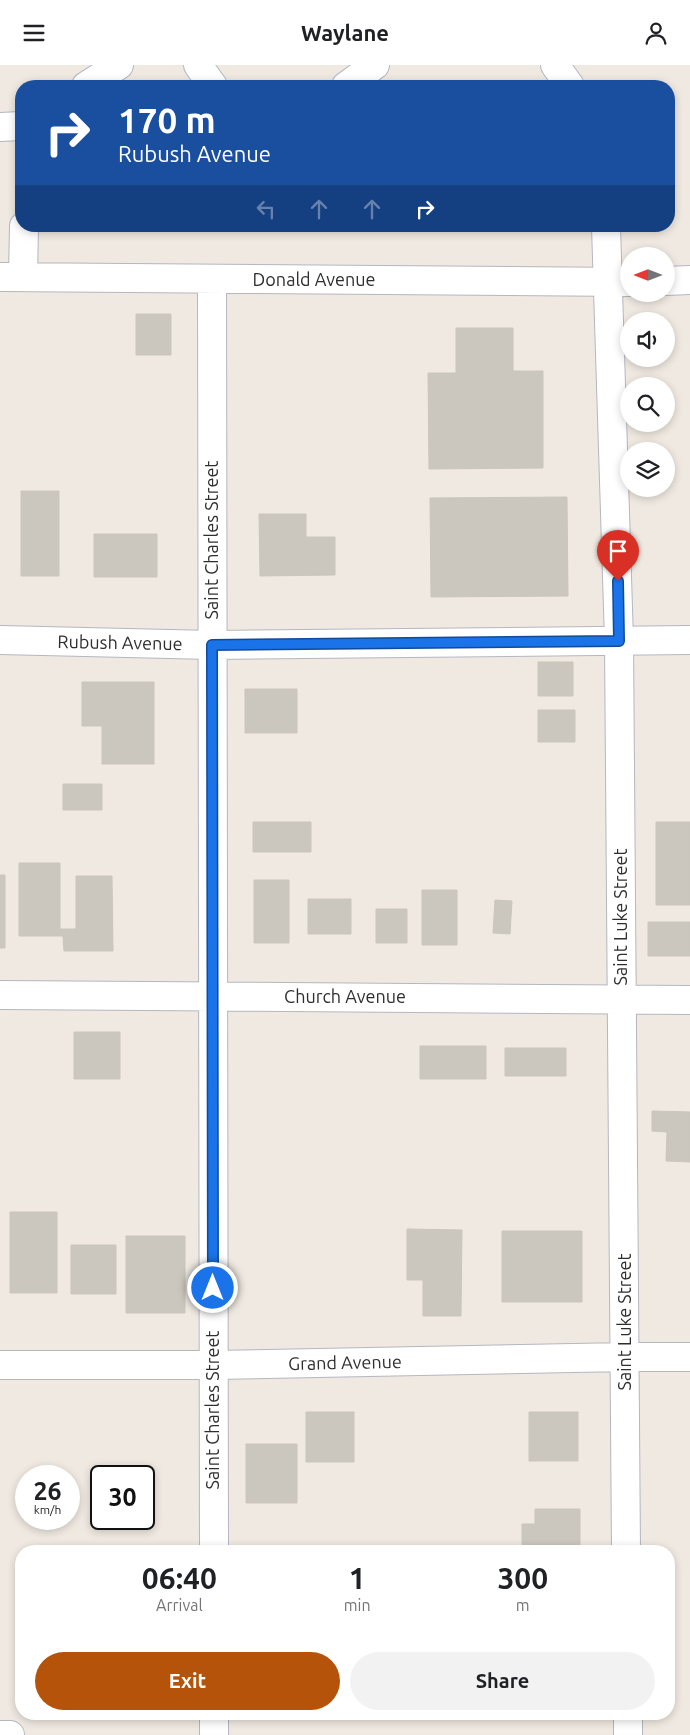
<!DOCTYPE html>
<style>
:root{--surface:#fff;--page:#f2f2f2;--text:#202124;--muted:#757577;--accent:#b45309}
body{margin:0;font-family:Ubuntu,sans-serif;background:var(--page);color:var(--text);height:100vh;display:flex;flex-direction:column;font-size:19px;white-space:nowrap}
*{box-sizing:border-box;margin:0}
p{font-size:16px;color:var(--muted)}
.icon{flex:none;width:28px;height:28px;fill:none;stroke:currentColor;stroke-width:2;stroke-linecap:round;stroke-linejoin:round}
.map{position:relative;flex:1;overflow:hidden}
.drawer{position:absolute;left:15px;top:1480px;width:660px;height:175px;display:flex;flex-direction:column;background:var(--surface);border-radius:20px;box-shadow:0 2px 8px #0003}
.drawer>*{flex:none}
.top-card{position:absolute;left:15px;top:15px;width:660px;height:152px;border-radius:20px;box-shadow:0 2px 8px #0003;background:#1a4fa0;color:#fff;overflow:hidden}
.needle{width:32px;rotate:270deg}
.fabs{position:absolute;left:620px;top:182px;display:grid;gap:10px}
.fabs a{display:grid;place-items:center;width:55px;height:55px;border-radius:50%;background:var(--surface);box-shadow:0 2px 8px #0003;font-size:25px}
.speed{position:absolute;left:15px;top:1400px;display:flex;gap:10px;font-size:25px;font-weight:700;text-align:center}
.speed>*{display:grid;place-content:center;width:65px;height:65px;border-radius:50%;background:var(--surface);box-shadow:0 2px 8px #0003;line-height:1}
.speed small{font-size:12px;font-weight:400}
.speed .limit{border:2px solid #111;border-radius:8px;background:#fff;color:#111}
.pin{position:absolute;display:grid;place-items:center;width:42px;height:42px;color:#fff;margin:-51px -21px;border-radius:50% 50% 50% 0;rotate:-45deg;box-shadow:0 0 5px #0007}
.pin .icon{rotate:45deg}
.me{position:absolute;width:55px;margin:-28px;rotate:0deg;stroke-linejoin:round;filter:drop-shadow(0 0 4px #0008)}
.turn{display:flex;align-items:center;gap:18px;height:105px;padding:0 20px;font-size:22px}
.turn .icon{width:65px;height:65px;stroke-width:2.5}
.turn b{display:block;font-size:35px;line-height:42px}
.lanes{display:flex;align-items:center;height:48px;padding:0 20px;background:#0003;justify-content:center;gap:25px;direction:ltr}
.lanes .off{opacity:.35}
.eta{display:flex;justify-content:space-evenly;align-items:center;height:85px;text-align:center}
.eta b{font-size:30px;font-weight:600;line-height:35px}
.button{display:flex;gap:10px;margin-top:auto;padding:10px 20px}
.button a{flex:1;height:58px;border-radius:30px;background:var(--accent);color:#fff;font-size:20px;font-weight:600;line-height:58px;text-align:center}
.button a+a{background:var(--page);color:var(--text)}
header{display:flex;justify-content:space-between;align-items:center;height:65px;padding:0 20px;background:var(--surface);font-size:22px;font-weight:600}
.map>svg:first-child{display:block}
.building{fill:#cbc7bf;stroke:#cbc5ba}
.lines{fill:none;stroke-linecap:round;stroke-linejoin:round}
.minor-casing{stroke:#b4b7c1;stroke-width:30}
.minor{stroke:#fff;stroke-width:28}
.route-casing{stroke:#114b97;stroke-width:12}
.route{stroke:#1a73e8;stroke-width:9}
.labels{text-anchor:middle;stroke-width:4.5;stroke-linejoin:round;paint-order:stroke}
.street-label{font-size:18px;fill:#2e2e2e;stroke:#fff}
</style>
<header><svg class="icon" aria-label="menu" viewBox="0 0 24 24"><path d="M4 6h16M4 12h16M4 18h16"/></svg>Waylane<svg class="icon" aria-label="person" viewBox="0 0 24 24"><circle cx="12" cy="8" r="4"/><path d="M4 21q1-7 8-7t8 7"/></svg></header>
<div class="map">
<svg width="690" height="1670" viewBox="0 0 690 1670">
<rect width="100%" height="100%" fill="#efe9e1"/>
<path class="building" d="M136,249H171V290H136Z
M456,263H513V306H543V403L429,404L428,308H456Z
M21,426H59V511H21Z
M567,432L568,531L431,532L430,433Z
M259,449H306V472H335V510L260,511Z
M94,469H157V512H94Z
M538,597H573V631H538Z
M82,617H154V699H102V661H82Z
M245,624H297V668H245Z
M538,645H575V677H538Z
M63,719H102V745H63Z
M253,757H311V787H253Z
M656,757H690V840H656Z
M19,798H60V864H76V811H112L113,886H64L63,871H19Z
M0,810H5V883H0Z
M254,815H289V878H254Z
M422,825H457V880H422Z
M308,834H351V869H308Z
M495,835L512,836L510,869L493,868Z
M376,844H407V878H376Z
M648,857H690V891H648Z
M74,967H120V1014H74Z
M420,981H486V1014H420Z
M505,983H566V1011H505Z
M652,1046L690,1047V1097L666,1096L667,1067L652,1066Z
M10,1147H57V1228H10Z
M407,1164L462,1165L461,1251H423V1215H407Z
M502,1166H582V1237H502Z
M126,1171H185V1248H126Z
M71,1180H116V1229H71Z
M306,1347H354V1397H306Z
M529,1347H578V1396H529Z
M246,1379H297V1438H246Z
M535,1444H580V1480H522V1459H535Z
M16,1580H21V1622H16Z"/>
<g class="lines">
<g class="minor-casing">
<path id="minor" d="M198,0L213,21
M555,0L570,21
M86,21L119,0
M346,21L375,0
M0,62L21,61
M606,161L619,575L626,1486
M0,212L629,217
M23,212L24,161
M212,214L214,1486
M666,216L690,215
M0,575L212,580L690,575
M0,930L690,935
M0,1300H213L625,1292H690
M214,1649V1670
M628,1649V1670
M0,1670H10"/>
</g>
<use href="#minor" class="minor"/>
</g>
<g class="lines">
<g class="route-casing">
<path id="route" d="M213,1223L212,580L619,576L618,516"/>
</g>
<use href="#route" class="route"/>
</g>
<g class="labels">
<g class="street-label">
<text x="314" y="221">Donald Avenue</text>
<text transform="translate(212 475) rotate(-90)" y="6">Saint Charles Street</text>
<text transform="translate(120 578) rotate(1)" y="6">Rubush Avenue</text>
<text transform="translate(621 852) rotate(-90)" y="6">Saint Luke Street</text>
<text x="345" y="938">Church Avenue</text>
<text transform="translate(625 1257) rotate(-90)" y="6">Saint Luke Street</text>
<text transform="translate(345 1298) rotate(-1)" y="6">Grand Avenue</text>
<text transform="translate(213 1345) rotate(-90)" y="6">Saint Charles Street</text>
</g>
</g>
</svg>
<div class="fabs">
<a><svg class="needle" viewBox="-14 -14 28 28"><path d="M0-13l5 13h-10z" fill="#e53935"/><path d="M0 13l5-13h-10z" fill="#757577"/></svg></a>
<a><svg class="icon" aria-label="sound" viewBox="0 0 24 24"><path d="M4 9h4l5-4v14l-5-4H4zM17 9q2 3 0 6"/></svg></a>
<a><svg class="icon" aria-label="search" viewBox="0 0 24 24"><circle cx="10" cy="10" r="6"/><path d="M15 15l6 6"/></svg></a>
<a><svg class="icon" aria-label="layers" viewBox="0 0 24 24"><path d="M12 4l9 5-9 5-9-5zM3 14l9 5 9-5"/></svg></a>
</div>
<div class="speed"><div>26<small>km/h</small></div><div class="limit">30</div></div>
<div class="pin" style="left:618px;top:516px;background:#d93025"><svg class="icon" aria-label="arrive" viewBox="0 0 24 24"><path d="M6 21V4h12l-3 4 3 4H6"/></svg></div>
<svg class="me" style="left:213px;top:1223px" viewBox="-20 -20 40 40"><circle r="17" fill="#1a73e8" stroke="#fff" stroke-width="3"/><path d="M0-11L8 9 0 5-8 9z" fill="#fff"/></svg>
<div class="top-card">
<div class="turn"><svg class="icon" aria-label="right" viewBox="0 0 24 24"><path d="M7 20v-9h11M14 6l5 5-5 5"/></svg><div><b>170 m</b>Rubush Avenue</div></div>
<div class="lanes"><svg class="icon off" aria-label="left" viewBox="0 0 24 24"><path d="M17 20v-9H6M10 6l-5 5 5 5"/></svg><svg class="icon off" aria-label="ahead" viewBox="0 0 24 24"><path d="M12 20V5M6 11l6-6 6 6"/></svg><svg class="icon off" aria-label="ahead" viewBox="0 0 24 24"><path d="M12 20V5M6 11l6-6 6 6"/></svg><svg class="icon" aria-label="right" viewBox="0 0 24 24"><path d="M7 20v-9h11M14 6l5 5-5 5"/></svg></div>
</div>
<section class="drawer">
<div class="eta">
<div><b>06:40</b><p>Arrival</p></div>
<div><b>1</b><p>min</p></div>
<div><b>300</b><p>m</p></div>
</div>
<div class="button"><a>Exit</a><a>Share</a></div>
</section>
</div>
